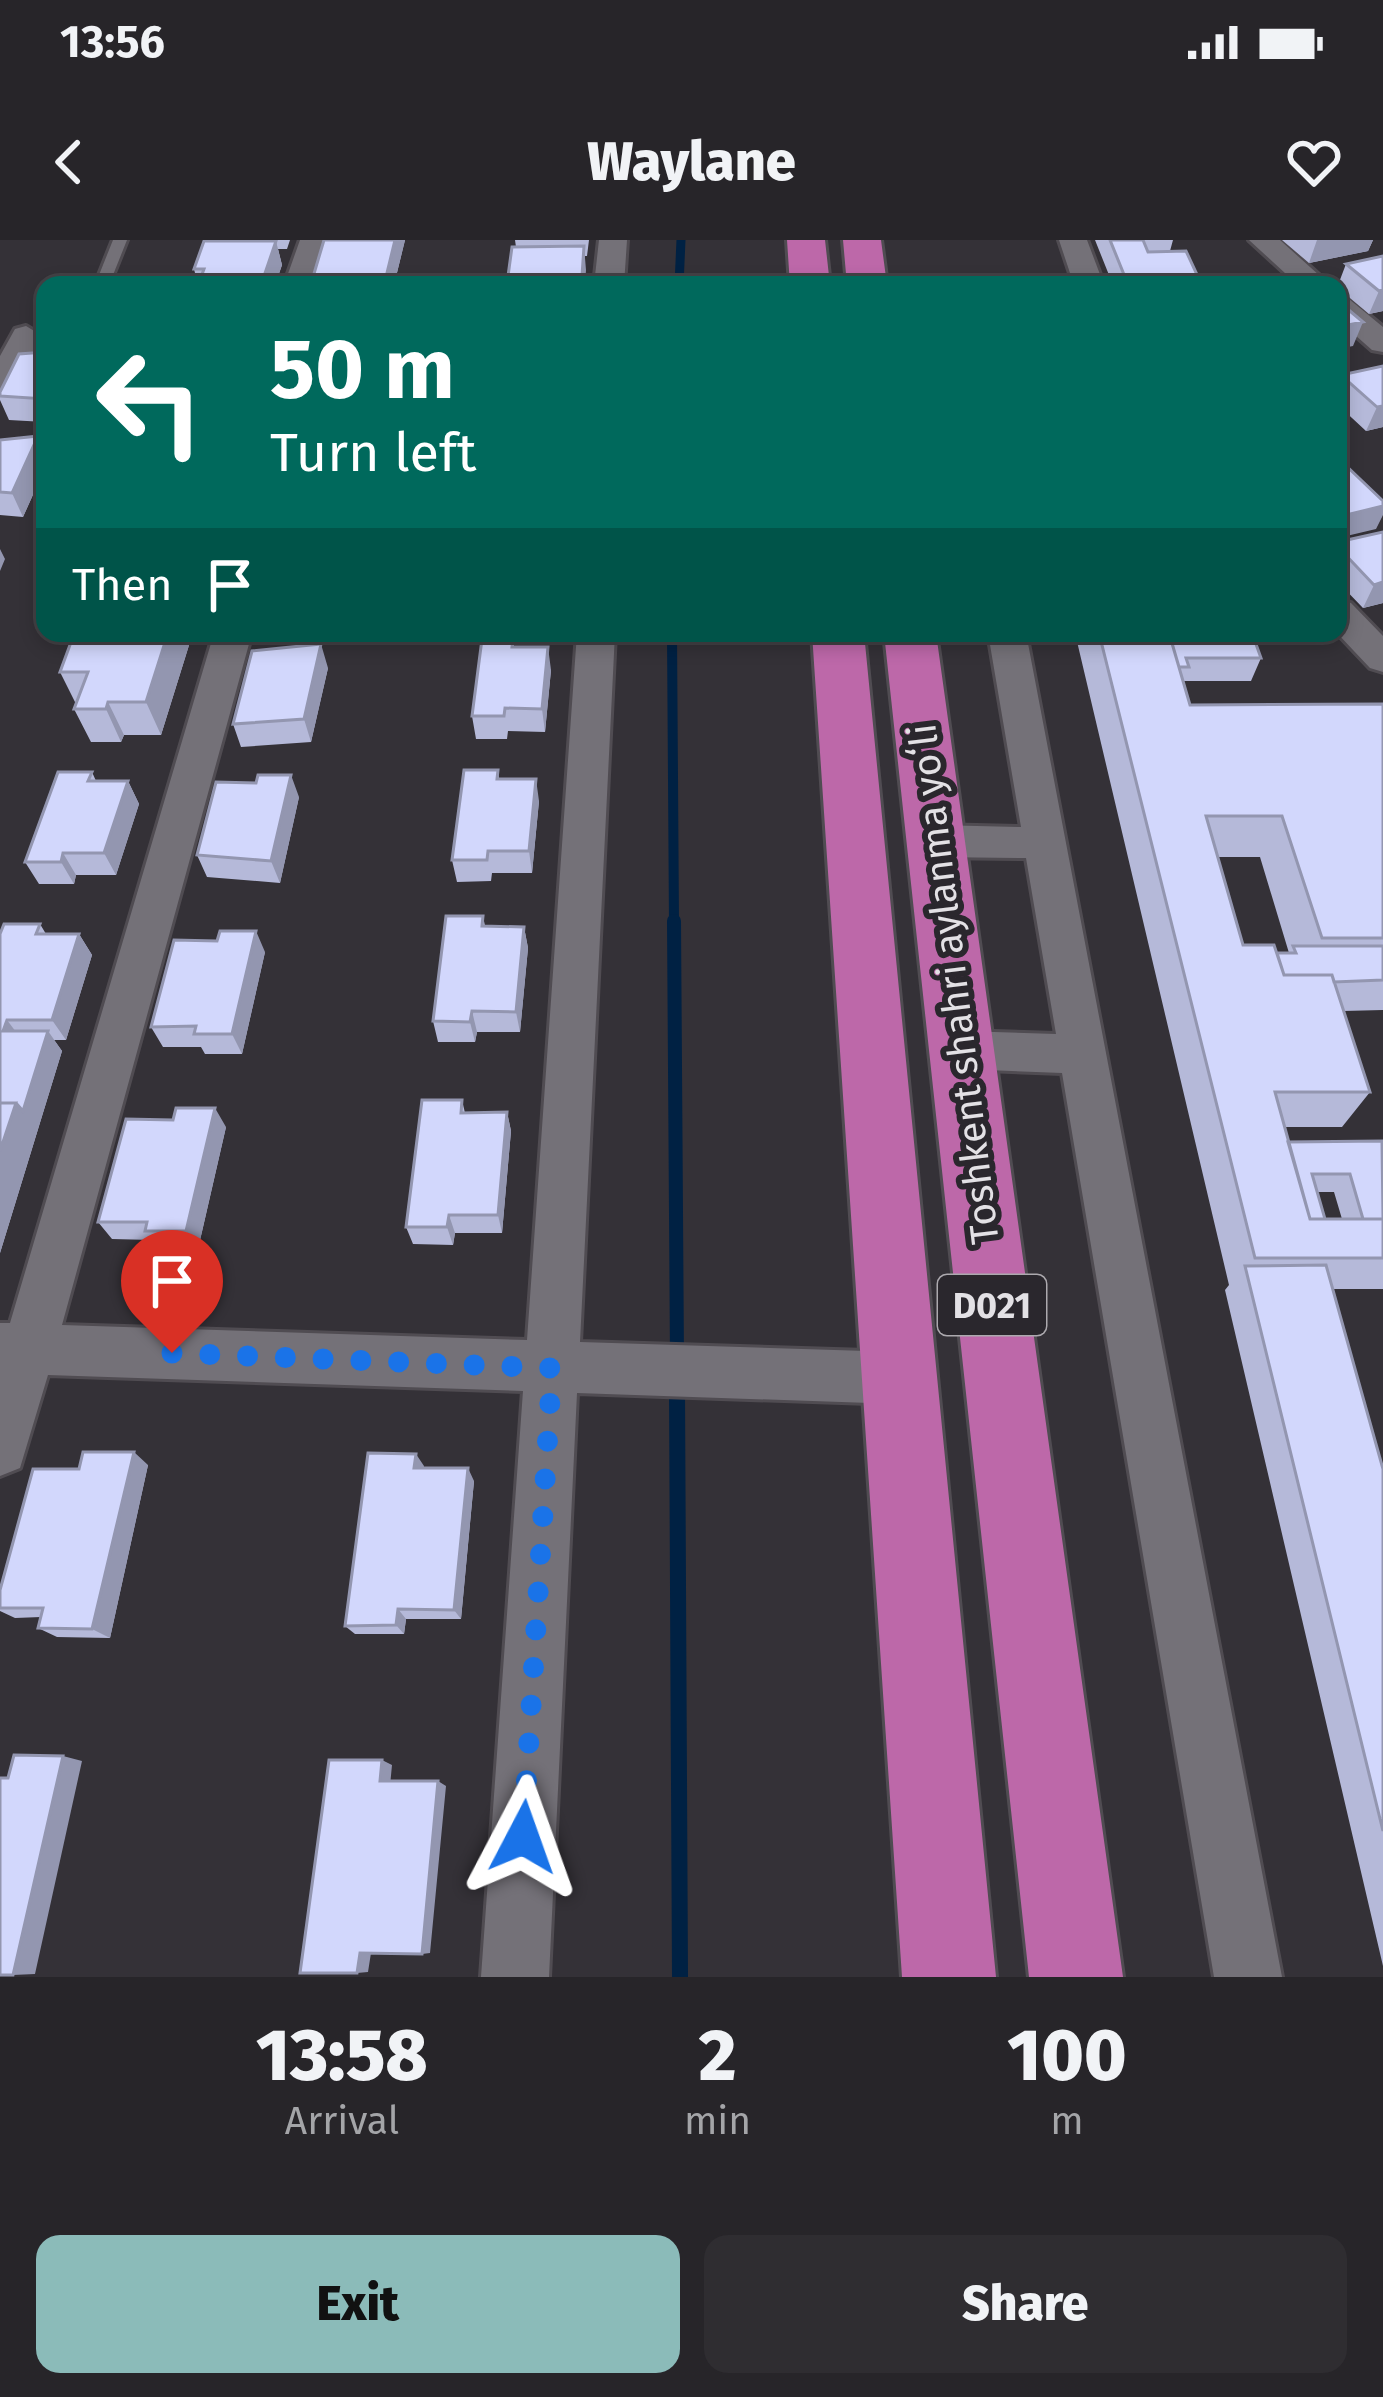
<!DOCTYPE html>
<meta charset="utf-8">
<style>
:root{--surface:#272529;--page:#2f2d31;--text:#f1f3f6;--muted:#a4a5a8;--line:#434246;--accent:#8bbbb9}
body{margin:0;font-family:"Fira Sans",sans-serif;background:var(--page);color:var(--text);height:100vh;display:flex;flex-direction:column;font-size:45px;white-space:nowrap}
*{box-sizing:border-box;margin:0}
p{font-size:39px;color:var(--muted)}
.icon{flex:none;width:66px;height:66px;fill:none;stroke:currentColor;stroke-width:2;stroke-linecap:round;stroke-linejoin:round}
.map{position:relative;height:1737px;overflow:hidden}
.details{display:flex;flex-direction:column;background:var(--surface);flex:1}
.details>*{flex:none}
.top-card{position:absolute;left:36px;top:36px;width:1311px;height:366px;border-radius:24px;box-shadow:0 6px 18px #0003,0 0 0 3px var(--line);background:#00695c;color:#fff;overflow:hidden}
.pin{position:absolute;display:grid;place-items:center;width:102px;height:102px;color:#fff;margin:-123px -51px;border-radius:50% 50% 50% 0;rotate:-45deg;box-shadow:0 0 12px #0007}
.pin .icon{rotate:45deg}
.me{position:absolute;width:132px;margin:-66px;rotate:4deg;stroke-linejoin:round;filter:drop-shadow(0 0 9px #0008)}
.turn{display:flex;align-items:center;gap:42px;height:252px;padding:0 36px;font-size:54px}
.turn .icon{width:156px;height:156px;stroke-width:2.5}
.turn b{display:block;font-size:84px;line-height:102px}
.then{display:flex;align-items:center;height:114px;padding:0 36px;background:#0003;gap:24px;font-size:45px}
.eta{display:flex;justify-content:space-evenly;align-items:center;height:204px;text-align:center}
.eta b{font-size:72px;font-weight:800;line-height:84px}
.primary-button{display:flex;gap:24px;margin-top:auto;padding:24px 36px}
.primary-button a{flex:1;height:138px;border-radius:24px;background:var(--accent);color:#111;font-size:48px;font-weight:800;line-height:138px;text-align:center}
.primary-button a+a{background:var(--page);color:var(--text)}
.status{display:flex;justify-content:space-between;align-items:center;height:84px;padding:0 60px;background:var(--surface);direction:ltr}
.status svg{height:33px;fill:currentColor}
header{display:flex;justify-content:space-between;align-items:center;height:156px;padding:0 36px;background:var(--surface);font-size:54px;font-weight:800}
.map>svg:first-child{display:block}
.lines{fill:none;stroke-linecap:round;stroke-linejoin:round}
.stream-far3{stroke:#002143;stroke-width:9}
.stream-far2{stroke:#002143;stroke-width:10}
.stream-far1{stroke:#002143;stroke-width:14}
.stream{stroke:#002143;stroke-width:16}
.service-casing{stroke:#504c52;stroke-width:6}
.minor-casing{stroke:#504c52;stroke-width:6}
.trunk-casing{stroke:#504c52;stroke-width:6}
.service{fill:#747178;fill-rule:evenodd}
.minor{fill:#747178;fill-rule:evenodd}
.trunk{fill:#bd68a9;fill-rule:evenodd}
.wall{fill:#b5b9d9;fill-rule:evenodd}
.shaded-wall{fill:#9396b0}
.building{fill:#d2d7fc;stroke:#9396b0;stroke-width:3}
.route{stroke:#1a73e8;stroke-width:21;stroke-dasharray:0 37.8}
.labels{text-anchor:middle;stroke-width:12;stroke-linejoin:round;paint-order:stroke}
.shield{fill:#2a272d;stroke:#aca9ae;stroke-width:3}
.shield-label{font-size:36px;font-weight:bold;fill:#e3e1e5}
.street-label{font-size:39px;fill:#e3e1e5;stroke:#2a272d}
</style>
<div class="status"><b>13:56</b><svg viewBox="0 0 49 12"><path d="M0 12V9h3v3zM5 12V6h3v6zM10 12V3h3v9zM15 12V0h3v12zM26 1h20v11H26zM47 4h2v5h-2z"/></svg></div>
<header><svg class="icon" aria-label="back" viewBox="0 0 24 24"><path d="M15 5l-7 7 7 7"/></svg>Waylane<svg class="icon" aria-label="heart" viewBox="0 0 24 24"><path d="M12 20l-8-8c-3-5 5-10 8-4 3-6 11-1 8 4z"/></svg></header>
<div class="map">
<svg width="1383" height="1737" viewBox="0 0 1383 1737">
<rect width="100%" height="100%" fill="#343137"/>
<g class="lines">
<path class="stream-far3" d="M679,45L681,0"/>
<path class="stream-far2" d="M672,393L674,684"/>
<path class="stream-far1" d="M674,681L677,1120
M677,1142V1154"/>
<path class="stream" d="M677,1151L680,1737"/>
<g class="service-casing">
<path id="service" d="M113,0H127L109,45H95Z"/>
</g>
<g class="minor-casing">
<path id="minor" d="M300,0H328L314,45H284Z
M599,0H627L624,45H594Z
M1059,0H1087L1104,45H1074Z
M1249,0H1280L1330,45H1298Z
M1338,56L1349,59L1383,87V112L1372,110L1338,80Z
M26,86L41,95L16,146L0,155V116L15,89Z
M1338,359L1351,363L1383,396V432L1370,428L1337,393Z
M214,393H252L62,1085L527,1100L577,393H615L580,1102L899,1112L918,1120L926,1138L918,1156L899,1164L577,1153L549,1737H481L523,1151L48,1135L20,1228L0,1236V1083H10Z
M988,393H1026L1282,1737H1214L1062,833L961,829L944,824L938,810L944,796L961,791L1056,794L1026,618L935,617L920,612L914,601L920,590L935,585L1021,587Z"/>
</g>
<g class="trunk-casing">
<path id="trunk" d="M787,0H825L830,45H790Z
M843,0H881L887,45H847Z
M812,393H864L996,1737H902Z
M884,393H936L1123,1737H1029Z"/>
</g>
<use href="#service" class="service"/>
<use href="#minor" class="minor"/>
<use href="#trunk" class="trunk"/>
</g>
<path class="wall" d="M214,0H290L287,9H278L282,25L275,45H198L194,29Z
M324,0H405L394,45H315L313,37Z
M515,0H589L587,16H585V45H509L508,36L516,7Z
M1095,0H1173L1170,11L1200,41L1199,45H1113Z
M1282,0H1373L1368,11L1309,23Z
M1383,16V71L1369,74L1338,48V45L1346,24Z
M45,112V182L9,180L0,160V152Z
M1383,126V187L1366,191L1338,165V142L1341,135Z
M0,200L45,212V228L23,277L0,275Z
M1383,292V363L1363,368L1338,342V302Z
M101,393H186L190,402L161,495H124L121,502H91L74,469L76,464L60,432Z
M1075,393H1252L1261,418L1251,441H1184L1190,465L1383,464V770L1343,771L1370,852L1342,887H1284L1288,902L1383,903V1049H1332L1383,1229V1726L1225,1050L1229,1045ZM1218,617H1260L1289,713H1277L1243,705ZM1317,952H1334L1342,979H1325Z
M513,399L514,407L551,430L545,492L508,491L507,499H476L472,476Z
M328,428L311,502L241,507L233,484Z
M498,530L499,539L539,561L532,633H492L491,641L457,642L452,620Z
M92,532L96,541H128L139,564L116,635H76L74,644H39L25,622Z
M299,557L280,643L207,637L197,615Z
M483,676L485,686L524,687L528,708L520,792H477L475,802H438L433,781Z
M40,684L46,694H79L92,715L66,800H54L62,811L0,1013V694Z
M265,712L242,814H205L201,807H163L151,787Z
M462,860L465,873L507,872L511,891L502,993H455L453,1005L413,1004L406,987Z
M226,887L198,1009L159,1008L152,1000L112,999L98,982Z
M148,1225L110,1398L57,1397L38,1388L41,1377L15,1378L0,1371V1350L79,1229Z
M424,1226L423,1228L474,1241L461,1379H406L404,1394H355L345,1386Z"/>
<path class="shaded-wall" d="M395,0H405L394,45H388L386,37Z
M1317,0H1373L1368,11L1309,23Z
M276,1L282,25L275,45H261Z
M584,6L586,30L585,45H582Z
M1383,50V71L1369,74L1379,51Z
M1363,82L1353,106L1338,109V87Z
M1383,166V187L1366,191L1377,167Z
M38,196L45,212V228L23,277L12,253Z
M1383,266V275L1376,289L1338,298V277Z
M0,309L5,319L0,331Z
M1383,342V363L1363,368L1374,345Z
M168,393H186L190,402L161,495L146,462Z
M321,404L328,428L311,502L304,479Z
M548,407L551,430L545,492L542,469Z
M108,462L124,495L121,502L106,469Z
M291,535L299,557L280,643L271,621Z
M536,539L539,561L532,633L529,611Z
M128,541L139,564L116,635L104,613Z
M63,613L76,635L74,644L61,622Z
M524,687L528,708L520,792L516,772Z
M256,691L265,712L242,814L232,794Z
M79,694L92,715L66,800L52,780Z
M472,771L477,792L475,802L470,782Z
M7,780L22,800L3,791Z
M48,791L62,811L0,1013V911L16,863Z
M215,868L226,887L198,1009L186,991Z
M507,872L511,891L502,993L498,975Z
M449,975L455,993L453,1005L447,987Z
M134,1212L148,1225L110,1398L92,1389Z
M416,1214L424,1226L422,1241L414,1228Z
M468,1228L474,1241L461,1379L454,1370Z
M398,1369L406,1379L404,1394L396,1385Z
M63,1516L82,1521L35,1734L13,1735Z
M382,1520L392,1525L390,1546L380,1541Z
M438,1541L446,1546L430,1713L422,1714Z
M360,1713H371L368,1732L357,1733Z"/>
<path class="building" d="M324,0H395L386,37H313Z
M1110,0H1143L1148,12L1186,11L1200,41L1127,42Z
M204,1H276L261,45H198L204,29H194Z
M584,6L582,36H508L512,7Z
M1383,16V50L1379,51L1346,24Z
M1338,61L1363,82L1338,87Z
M45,112V159L0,156V152L19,114Z
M1383,126V166L1377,167L1341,135Z
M38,196L12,253L0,252V200Z
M1338,218L1383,261V266L1338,277Z
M1383,292V342L1374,345L1338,307V302Z
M168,393L146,462H108L106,469H74L88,432H60L74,394Z
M1099,393H1169L1190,465L1383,464V698H1322L1282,576H1206L1243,705H1274L1284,735H1332L1370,852H1275L1310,979H1383V1018H1255Z
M1169,393H1252L1261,418H1186L1189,427H1179Z
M482,399H513L512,407H548L542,469L505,468L504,476H472Z
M321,404L304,479L233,484L252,411Z
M464,530H498L497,539H536L529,611H488L487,620H452Z
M58,532H92L88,541H128L104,613H63L61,622H25Z
M258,535H291L271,621L197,615L216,542L256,543Z
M446,676H483L482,686L524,687L516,772L472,771L470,782L433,781Z
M4,684H40L36,694H79L52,780H7L3,791H48L23,871L16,863H0V694Z
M220,691H256L232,794H194L196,786L151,787L174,700L217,701Z
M1293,706H1383V740L1334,742L1332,735H1284L1277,713H1296Z
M422,860H462L461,873L507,872L498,975H449L447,987H406Z
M0,863H16L0,911Z
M176,868H215L186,991H145L147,982H98L126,879L173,880Z
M1382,901L1383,979H1363L1350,934H1312L1325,979H1310L1288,902Z
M1326,1025L1383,1229V1591L1245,1026Z
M83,1212H134L92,1389L38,1388L43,1368H0V1350L33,1229H79Z
M368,1213L416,1214L414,1228H468L454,1370L398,1369L396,1385L345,1386Z
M14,1515L63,1516L13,1735H0V1538H8Z
M329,1520H382L380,1541H438L422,1714L360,1713L357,1733H300Z"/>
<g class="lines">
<path class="route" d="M172,1113L552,1128L523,1597"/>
</g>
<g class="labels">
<rect class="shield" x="938" y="1035" width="108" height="60" rx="9"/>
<g class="shield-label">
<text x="992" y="1078">D021</text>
</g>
<g class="street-label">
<text transform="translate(953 744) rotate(-97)" y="14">Toshkent shahri aylanma yoʻli</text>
</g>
</g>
</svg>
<div class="pin" style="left:172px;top:1113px;background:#d93025"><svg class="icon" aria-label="arrive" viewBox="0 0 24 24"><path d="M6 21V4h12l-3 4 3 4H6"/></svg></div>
<svg class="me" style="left:523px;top:1597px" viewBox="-20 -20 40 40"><path d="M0-17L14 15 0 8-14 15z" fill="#1a73e8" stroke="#fff" stroke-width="4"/></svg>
<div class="top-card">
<div class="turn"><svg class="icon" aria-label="left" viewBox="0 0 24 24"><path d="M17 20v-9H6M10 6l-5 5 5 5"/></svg><div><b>50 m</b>Turn left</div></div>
<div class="then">Then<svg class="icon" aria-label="arrive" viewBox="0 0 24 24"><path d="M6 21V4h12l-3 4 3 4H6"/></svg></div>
</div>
</div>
<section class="details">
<div class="eta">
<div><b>13:58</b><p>Arrival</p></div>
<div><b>2</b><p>min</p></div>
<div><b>100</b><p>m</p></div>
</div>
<div class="primary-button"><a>Exit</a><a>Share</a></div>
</section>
